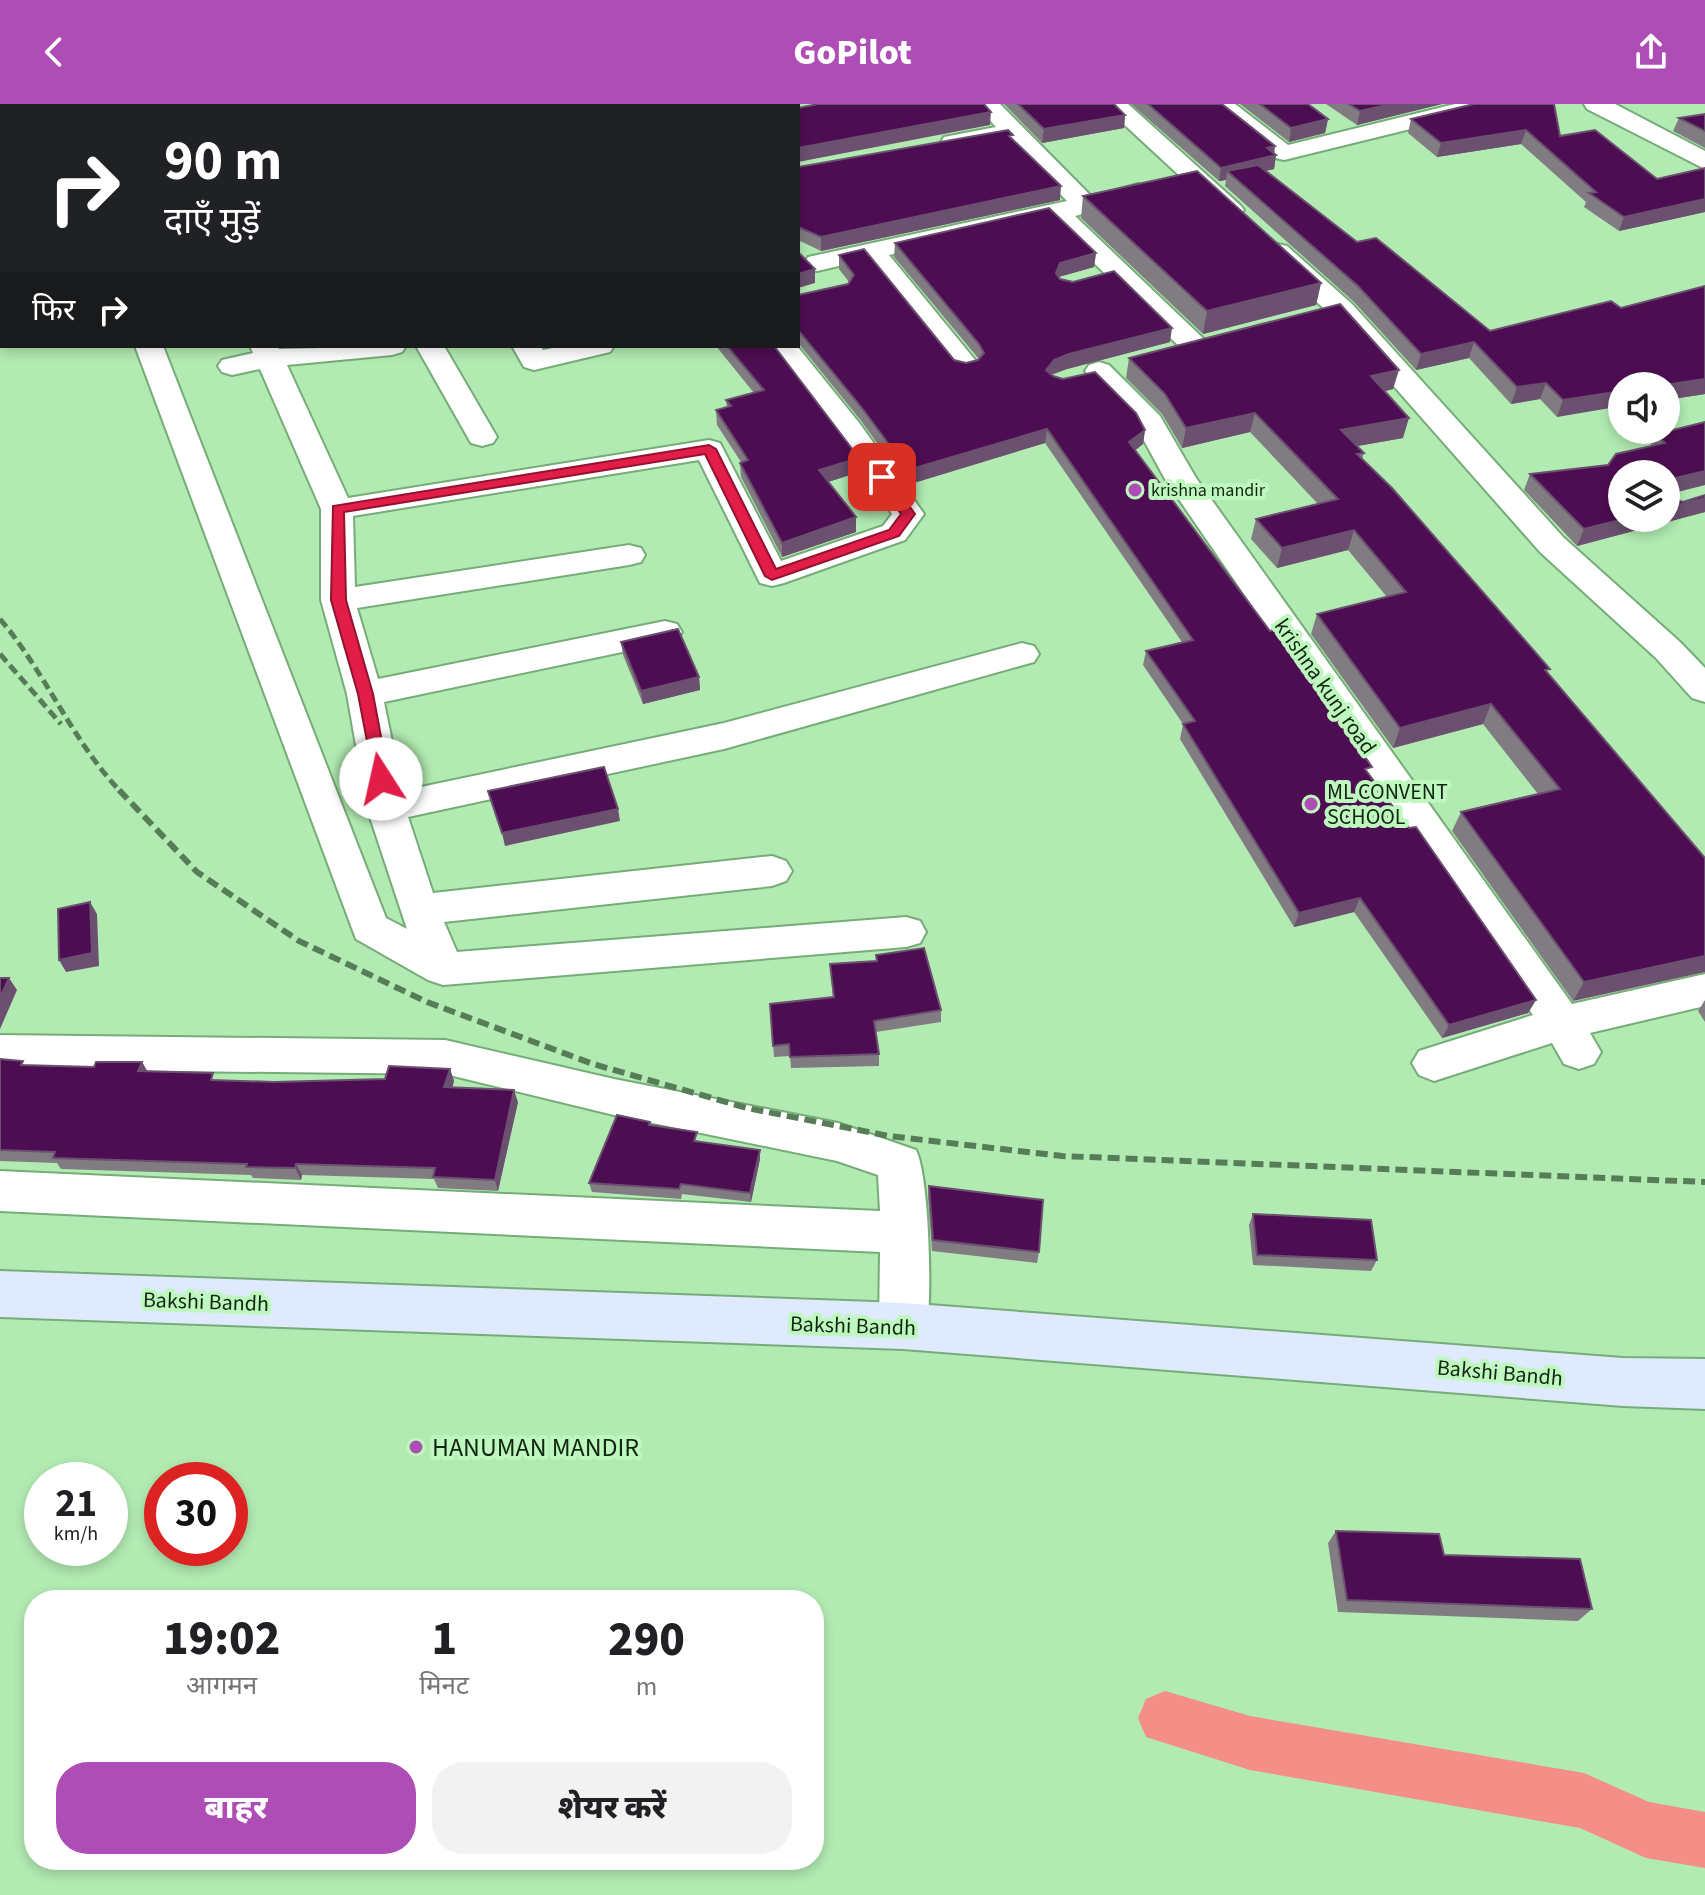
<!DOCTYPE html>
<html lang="hi">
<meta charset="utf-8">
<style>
:root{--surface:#fff;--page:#f2f2f2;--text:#202124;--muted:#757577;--accent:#ae4db5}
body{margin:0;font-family:"Source Sans 3","Noto Sans Devanagari",sans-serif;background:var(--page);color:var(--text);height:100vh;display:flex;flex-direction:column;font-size:30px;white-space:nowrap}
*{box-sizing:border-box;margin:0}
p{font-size:26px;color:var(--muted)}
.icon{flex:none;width:44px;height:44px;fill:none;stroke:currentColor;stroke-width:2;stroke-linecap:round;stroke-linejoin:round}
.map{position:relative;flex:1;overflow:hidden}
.drawer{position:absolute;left:24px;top:1486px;width:800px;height:280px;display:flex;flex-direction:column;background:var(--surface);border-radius:32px;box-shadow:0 4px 12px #0003}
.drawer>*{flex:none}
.hud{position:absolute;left:0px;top:0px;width:800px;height:244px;box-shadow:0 4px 12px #0003;background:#202124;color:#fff;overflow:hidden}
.controls{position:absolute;left:1608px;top:268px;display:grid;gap:16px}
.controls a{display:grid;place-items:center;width:72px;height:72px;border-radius:50%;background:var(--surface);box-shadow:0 4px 12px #0003;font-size:40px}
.speed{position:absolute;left:24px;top:1358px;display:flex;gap:16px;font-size:40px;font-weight:700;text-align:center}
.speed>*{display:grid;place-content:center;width:104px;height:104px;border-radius:50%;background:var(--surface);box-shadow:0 4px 12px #0003;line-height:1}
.speed small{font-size:20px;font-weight:400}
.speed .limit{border:12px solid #d22;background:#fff;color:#111}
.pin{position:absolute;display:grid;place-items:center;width:68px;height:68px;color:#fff;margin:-34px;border-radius:16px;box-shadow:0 4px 12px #0006}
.me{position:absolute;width:88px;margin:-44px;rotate:350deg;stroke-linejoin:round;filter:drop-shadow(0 0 6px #0008)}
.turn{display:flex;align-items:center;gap:28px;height:168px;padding:0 32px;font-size:36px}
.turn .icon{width:104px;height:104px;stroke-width:2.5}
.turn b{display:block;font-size:56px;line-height:68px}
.then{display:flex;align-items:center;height:76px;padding:0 32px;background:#0003;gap:16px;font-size:30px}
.eta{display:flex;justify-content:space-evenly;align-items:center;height:136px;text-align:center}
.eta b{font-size:48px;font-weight:800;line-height:56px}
.primary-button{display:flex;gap:16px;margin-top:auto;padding:16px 32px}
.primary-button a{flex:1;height:92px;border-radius:32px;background:var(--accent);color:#fff;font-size:32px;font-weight:800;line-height:92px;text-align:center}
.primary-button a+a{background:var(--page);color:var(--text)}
header{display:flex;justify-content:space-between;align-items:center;height:104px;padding:0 32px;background:var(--accent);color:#fff;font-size:36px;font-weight:800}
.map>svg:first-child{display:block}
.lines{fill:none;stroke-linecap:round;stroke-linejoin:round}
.canal{fill:#f58e86;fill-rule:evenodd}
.minor-casing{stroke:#76ac77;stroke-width:4}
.tertiary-casing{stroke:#76ac77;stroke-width:4}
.secondary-casing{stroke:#76ac77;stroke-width:4}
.minor{fill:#fff;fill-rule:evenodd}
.tertiary{fill:#fff;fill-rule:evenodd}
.secondary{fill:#e0eafe;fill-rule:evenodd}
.rail-far1{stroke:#577d58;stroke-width:5;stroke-dasharray:10 5;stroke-linecap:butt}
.rail{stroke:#577d58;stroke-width:6;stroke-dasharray:12 6;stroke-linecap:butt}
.wall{fill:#807c82}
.shaded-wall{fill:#6b506f}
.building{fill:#4d0d52;stroke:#6b506f;stroke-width:2}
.route{fill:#e11d48;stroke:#92132f;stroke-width:2}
.poi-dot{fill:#ae4db5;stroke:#bff8bf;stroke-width:3}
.labels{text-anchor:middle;stroke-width:8;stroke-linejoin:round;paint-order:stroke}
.far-poi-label{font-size:18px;fill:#112712;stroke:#bff8bf;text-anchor:start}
.street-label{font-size:22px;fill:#112712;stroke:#bff8bf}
.poi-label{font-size:22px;fill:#112712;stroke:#bff8bf;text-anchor:start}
.near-poi-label{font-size:26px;fill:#112712;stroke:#bff8bf;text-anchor:start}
</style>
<header><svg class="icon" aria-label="back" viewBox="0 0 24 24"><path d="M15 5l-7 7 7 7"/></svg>GoPilot<svg class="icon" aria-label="share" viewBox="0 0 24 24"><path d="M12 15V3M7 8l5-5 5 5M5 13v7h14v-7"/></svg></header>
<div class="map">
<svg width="1705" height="1791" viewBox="0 0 1705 1791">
<rect width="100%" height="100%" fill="#b2ebb2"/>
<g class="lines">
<path class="canal" d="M1165,1587L1250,1612L1584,1669L1649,1698L1705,1708V1764L1646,1754L1580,1724L1250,1666L1146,1633L1138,1614L1146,1595Z"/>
<g class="minor-casing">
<path id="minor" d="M34,0H58L59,2H35Z
M975,0H1000L1092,93L1138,80L1147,83L1151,88L1147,93L1075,112L1208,239L1212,245L1208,251L1198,254L1188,251L1049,115L889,151L980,262L976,268L966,271L956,268L865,156L817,167L808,165L804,159L808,153L1067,97L1008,36L953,45L944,43L941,38L944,33L996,23Z
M1102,0H1128L1240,101L1244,106L1240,111H1222Z
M1208,0H1235L1288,41L1455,0H1496L1492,5L1284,56L1275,54Z
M1278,140L1287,142L1352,200L1564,434L1680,538L1705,564V598L1692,594L1656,554L1540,448L1332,212L1269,154L1265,148L1269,142Z
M135,242H163L386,814L407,825L367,704L347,590L321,496V405L260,265L232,271L222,268L218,262L222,256L253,249L250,242H278L279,245L406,242L402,248L392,251L287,261L348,394L709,336L720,339L781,457L883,422L892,410L838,332L768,242H797L860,320L924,410L905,436L784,479L772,482L760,479L699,356L353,412L355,483L629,441L641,444L645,451L641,458L629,461L357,504L378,575L665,517L677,520L682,528L677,536L665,539L384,598L402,687L724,619L1022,539L1034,542L1039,550L1034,558L724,645L408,713L433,789L772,752L786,757L792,767L786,777L772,782L444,818L457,848L906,813L920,817L926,828L920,839L906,843L443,881L428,876L356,835Z
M416,242H444L497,333L493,339L482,342L471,339Z
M512,242H540L543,246L562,242H614L610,248L534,266L524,263Z
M1099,258L1109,261L1160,312L1196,374L1572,900L1705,870V902L1590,929L1601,948L1594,960L1579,965L1564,960L1552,939L1434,977L1419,971L1412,959L1419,947L1533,911L1165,375L1136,322L1085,267L1089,261Z
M0,931L445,936L614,975L838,1019L916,1046C929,1072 932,1190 927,1220C926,1226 923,1232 920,1238L903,1244L886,1238L879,1222L880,1148L0,1107V1067L880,1107L878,1071L837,1057L614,1011L445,970L0,965Z"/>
</g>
<g class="tertiary-casing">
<path id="tertiary" d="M1584,0H1615L1705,47V65L1587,5Z"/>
</g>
<g class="secondary-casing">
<path id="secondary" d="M0,1167L903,1199L1623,1254L1705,1255V1305L1623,1302L903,1245L0,1213Z"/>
</g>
<use href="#minor" class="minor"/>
<use href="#tertiary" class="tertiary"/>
<use href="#secondary" class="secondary"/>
<path class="rail-far1" d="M0,515C46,569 72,637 121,688
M0,550L61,620"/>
<path class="rail" d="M119,686L197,768L299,837L427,898L593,960L747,1004L889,1032L1062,1052L1705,1078"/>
</g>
<path class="wall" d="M1004,0H1114L1125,11L1124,24L1042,39Z
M1131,0H1222L1276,51L1274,65L1265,67L1357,138L1490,227L1705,290L1666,296V282L1557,313L1540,295L1511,300L1469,254L1416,266L1354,198L1225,82L1226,76L1219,77Z
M1240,0H1308L1328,15L1325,29L1289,38Z
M1326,0H1442L1357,21Z
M1474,0L1560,32L1657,75L1705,64V108L1619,127L1584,103L1586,98L1521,40L1437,53L1408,29L1411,15Z
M1705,10V44L1673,27L1679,14Z
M1013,35L1060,96L821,147L798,136V63Z
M1083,92L1321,179L1316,201L1203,230L1081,114Z
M895,139L1096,149L1094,163L1059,173L1060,175L1170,238L1067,265L1052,271L1145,326L1143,340L1135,346L1369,670L1536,896L1528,909L1442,934L1354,808L1294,823L1180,635L1183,620L1143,561L1146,547L1182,538L1045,339L907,381L862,318L799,240H798V191L848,180L849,178L839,165V151L954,256L966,259L978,256V254L894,153Z
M716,242H774L859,354V368L828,378L856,428L782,453L741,373L740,359L741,358L717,321L716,306L727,304L726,296L754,289Z
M1129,254L1393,285L1385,287L1403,334L1357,342L1364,349L1362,355L1548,569L1705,754L1573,897L1452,727L1461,708L1538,690L1483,620L1393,644L1311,530L1317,510L1387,493L1348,446L1277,464L1251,435L1256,415L1318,400L1250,328L1182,344L1162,310L1126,274Z
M1705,318L1671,389V394L1683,398L1705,391V408L1577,442L1524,386L1530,370L1608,361L1650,342L1656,330Z
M621,538L699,573L700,586L643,600L623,551Z
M876,851L941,906V918L876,928L879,950V962L791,964L790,952L774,953L770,900L833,894L830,860L876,857Z
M1705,896V918L1698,907Z
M0,955L26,961L94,963L142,958L147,967L218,976L274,978L385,975L450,965L454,977L452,984L518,998L498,1087L438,1084L434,1075L302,1071L301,1076L253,1074L251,1071L61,1065L57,1059L0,1057Z
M650,1021L698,1037L760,1055L751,1098L682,1090L681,1095L592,1088L589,1079Z
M929,1082L1039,1148L1037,1159L932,1147L928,1093Z
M1253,1110L1377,1156L1371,1167L1253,1161L1249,1121Z
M1336,1427L1444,1451L1592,1505L1578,1517L1338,1508L1328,1439Z"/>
<path class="shaded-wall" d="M1391,0H1442L1357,21L1360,7Z
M991,8L990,21L798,58V44Z
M1125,11L1124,24L1042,39L1044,25Z
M1328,15L1325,29L1289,38L1291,24Z
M1526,26L1521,40L1437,53L1441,39Z
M1275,42L1274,52L1276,51L1274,65L1235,74L1227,67L1226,76L1219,77L1221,64L1267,44Z
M1061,82L1060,96L821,147V133Z
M1705,95V108L1619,127L1624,113Z
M1096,149L1094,163L1058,173L1056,169L1060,159Z
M815,165V179L798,184V170Z
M1321,179L1316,201L1203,230L1207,207Z
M1172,224L1170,238L1067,265L1052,270L1045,280L1046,266L1054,256L1069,250Z
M1474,238L1469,254L1416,266L1421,250Z
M1399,266L1393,285L1366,292L1371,272Z
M1705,275V290L1666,296V282H1657Z
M1546,279L1540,295L1511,300L1517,283Z
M1622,287V302L1557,313L1563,296Z
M1255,309L1250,328L1182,344L1186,324Z
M1409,314L1403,334L1335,346L1341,326Z
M1047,325L1045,339L907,381L908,366Z
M1145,326L1143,340L1127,353L1129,338Z
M859,354V368L819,381V366Z
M1705,367V381L1666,391L1671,375Z
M1705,394V408L1577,442L1584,425L1628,414H1666V404Z
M856,413V428L782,453V439Z
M1354,426L1348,446L1277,464L1282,444Z
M699,573L700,586L643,600L641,587Z
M1491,600L1483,620L1393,644L1400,624Z
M618,705L620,717L505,742L502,729Z
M1360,794L1354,808L1294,823L1299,809Z
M90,798L97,810L99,862L66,868L59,856Z
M1705,852V868L1573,897L1584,878Z
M9,874L17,886L0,925V894Z
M1536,896L1528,909L1442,934L1449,921Z
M142,958L149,970L138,967Z
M450,965L454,977L449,995L444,983Z
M514,986L518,998L498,1087L495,1076Z
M760,1046V1055L751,1098L750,1089Z
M296,1060L302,1071L301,1076L295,1064Z"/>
<path class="building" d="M55,0H795V2H54Z
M818,0H984L991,8L798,44V4Z
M1018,0H1114L1125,11L1044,25Z
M1148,0H1222L1275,42L1267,44L1276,51L1221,64Z
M1260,0H1308L1328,15L1291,24Z
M1349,0H1391L1360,7Z
M1474,0H1554L1560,32L1595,26L1657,75L1705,64V95L1624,113L1589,89L1596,88L1526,26L1441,39L1411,15Z
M1705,10V27L1679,14Z
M1008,26L1013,31L1009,32L1061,82L821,133L798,123V63Z
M1258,61L1357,138L1376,134L1490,227L1611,197L1621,204L1705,182V275L1657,282H1622V287L1563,296L1546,279L1517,283L1474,238L1421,250L1358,182L1227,67Z
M1197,67L1321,179L1207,207L1083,92Z
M1049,104L1096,149L1060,159L1056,169L1060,175L1073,178L1114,167L1172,224L1069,250L1054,256L1046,266L1053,272L1063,275L1095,268L1136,309L1145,326L1129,338L1270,527L1278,525L1372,663L1365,665L1409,724L1416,723L1536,896L1449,921L1360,794L1299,809L1183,620L1195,617L1146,547L1193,536L1047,325L908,366L862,304L798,226V191L848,180L854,171L839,151L864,145L954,256L966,259L978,256L984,249L979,240L895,139Z
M798,148L815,165L798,170Z
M1340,200L1399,266L1371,272L1409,314L1341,326L1364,349L1357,350L1392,384L1550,565L1545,566L1705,754V852L1584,878L1461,708L1560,685L1491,600L1400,624L1317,510L1406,488L1354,426L1282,444L1256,415L1338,395L1255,309L1186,324L1165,290L1129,254Z
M727,242H774L859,354L819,366L856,413L782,439L740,359L748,356L716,306L731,302L726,296L764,286Z
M1705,318V367L1671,375V394L1683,398L1705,391V394L1666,404V370H1622V414H1628L1584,425L1530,370L1608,361L1616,350L1665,339L1656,330Z
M678,525L699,573L641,587L621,538Z
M604,663L618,705L502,729L488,687Z
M90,798L92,849L59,856L58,805Z
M924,844L941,906L874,917L879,950L790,953L789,940L773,942L770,900L834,893L830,860L877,857L876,851Z
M0,874H9L0,894Z
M0,955L23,957L21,961L94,963L96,958H142L138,967L213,969L211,976L274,978L385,975L389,962L450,965L444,983L514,986L495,1076L433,1073L435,1064L296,1060L295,1064L246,1063L247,1060L53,1054L55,1048L0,1046Z
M617,1011L650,1018L649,1021L697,1028L694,1037L760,1046L750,1089L681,1080L679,1085L589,1079Z
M929,1082L1043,1096L1039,1148L933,1136Z
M1253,1110L1371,1116L1377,1156L1257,1151Z
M1336,1427L1439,1430L1444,1451L1580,1455L1592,1505L1347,1496Z"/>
<path class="route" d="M709,341L716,345L776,465L889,426L901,410L875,373L877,371H887L915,410L899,432L772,476L765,472L705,350L344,408L346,496L373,590L389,675L381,681L375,679L358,590L331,496L333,402Z"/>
<g class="poi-dot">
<circle cx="1135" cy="386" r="8"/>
<circle cx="1311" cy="700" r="8"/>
<circle cx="416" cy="1343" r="8"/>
</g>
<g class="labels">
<g class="far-poi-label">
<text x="1151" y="392">krishna mandir</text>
</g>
<g class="street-label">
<text transform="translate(1326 582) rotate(55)" y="8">krishna kunj road</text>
<text transform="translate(206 1197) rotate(2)" y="8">Bakshi Bandh</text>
<text transform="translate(853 1221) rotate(2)" y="8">Bakshi Bandh</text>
<text transform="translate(1500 1268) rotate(5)" y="8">Bakshi Bandh</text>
</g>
<g class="poi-label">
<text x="1327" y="695">ML CONVENT<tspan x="1327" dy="25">SCHOOL</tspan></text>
</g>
<g class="near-poi-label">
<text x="432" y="1352">HANUMAN MANDIR</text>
</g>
</g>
</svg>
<div class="controls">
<a><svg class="icon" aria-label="sound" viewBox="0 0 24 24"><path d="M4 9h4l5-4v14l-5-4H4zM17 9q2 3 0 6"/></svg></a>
<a><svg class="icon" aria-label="layers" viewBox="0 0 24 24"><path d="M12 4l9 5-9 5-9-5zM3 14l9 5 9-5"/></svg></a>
</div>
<div class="speed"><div>21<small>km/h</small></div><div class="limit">30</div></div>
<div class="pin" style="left:882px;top:373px;background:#d93025"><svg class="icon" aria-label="arrive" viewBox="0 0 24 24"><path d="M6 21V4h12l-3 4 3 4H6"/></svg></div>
<svg class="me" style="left:381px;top:675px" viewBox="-20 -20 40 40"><circle r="19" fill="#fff"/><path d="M0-13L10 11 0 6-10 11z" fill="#e11d48"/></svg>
<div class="hud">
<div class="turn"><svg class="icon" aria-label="right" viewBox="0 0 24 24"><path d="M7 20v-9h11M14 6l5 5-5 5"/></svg><div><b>90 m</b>दाएँ मुड़ें</div></div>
<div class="then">फिर<svg class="icon" aria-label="right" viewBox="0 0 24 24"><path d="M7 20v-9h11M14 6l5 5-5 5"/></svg></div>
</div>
<section class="drawer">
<div class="eta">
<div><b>19:02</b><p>आगमन</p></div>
<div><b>1</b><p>मिनट</p></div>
<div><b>290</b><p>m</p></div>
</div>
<div class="primary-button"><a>बाहर</a><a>शेयर करें</a></div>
</section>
</div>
